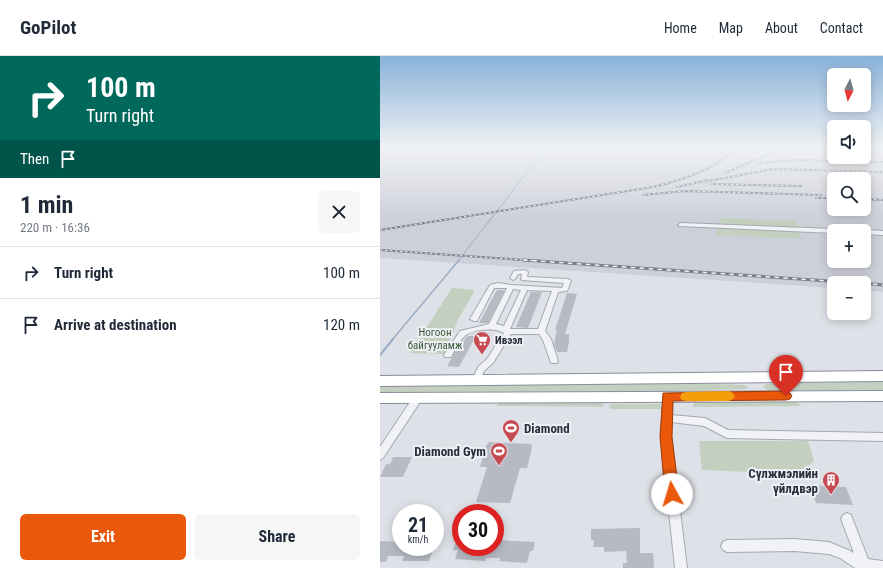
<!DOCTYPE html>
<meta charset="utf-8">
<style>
:root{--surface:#fff;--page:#f6f6f7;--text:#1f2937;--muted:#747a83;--line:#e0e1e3;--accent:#ea580c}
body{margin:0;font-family:"Roboto Condensed",sans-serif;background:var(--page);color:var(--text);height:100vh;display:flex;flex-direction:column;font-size:15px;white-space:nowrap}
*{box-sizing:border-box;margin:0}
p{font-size:13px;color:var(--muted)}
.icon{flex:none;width:22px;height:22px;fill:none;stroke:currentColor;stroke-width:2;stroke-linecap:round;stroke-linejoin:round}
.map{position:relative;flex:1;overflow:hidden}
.side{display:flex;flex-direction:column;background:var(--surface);width:380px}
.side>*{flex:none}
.hud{background:#00695c;color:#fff;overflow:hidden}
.needle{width:26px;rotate:186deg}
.tools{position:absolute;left:447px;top:12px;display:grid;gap:8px}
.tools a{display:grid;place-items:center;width:44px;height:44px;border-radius:6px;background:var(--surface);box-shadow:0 2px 10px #0003;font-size:20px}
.speed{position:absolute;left:12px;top:448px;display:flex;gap:8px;font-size:20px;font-weight:700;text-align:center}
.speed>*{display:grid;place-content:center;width:52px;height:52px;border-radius:50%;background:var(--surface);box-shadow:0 2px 10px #0003;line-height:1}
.speed small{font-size:10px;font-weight:400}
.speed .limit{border:6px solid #d22;background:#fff;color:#111}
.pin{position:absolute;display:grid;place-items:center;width:34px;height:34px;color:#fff;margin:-41px -17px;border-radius:50% 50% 50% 0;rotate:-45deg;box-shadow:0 0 4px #0007}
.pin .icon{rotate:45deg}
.me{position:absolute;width:44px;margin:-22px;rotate:354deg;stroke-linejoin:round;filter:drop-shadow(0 0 3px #0008)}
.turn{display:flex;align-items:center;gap:14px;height:84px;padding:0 20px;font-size:18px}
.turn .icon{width:52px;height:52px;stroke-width:2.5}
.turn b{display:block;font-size:28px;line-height:34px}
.then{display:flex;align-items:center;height:38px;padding:0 20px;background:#0003;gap:8px;font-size:15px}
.round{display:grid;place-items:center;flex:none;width:42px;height:42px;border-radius:6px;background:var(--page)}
.headline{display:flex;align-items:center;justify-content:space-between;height:68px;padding:0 20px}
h1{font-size:24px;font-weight:700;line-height:30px}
.primary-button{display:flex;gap:8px;margin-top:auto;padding:8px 20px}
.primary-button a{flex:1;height:46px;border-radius:6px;background:var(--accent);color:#fff;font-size:16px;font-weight:700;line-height:46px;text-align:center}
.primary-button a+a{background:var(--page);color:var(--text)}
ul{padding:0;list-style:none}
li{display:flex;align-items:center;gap:12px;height:52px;padding:0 20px;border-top:1px solid var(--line)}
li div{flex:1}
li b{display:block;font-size:15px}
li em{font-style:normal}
header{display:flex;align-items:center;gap:24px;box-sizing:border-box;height:56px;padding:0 20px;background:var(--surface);border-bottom:1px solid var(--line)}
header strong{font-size:19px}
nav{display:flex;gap:22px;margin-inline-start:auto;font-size:14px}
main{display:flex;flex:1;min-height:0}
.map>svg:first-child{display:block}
.built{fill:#cdd0d9;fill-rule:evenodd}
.green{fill:#c3d0c0}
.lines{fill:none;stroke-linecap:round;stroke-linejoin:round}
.stream-far2{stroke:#9bacc5;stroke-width:1}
.stream-far1{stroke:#9bacc5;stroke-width:1.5}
.stream{stroke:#9bacc5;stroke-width:2}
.building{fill:#b6bac3}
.minor-casing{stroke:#a4a8b1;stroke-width:2}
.highway-casing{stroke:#878d9c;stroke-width:2}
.minor{fill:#f1f2f6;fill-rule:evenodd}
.highway{fill:#fff;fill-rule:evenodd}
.rail-far1-casing{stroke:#797f8f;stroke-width:2}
.rail-casing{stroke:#797f8f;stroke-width:3}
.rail-far1{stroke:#eef0f5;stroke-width:1;stroke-dasharray:2.5;stroke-linecap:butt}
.rail{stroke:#eef0f5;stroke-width:1.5;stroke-dasharray:4.5;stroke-linecap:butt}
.route{fill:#ea580c;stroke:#983908}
.slow{fill:#f59e0b}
.labels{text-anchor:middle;stroke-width:4;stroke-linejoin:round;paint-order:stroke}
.park-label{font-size:11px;fill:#3a5837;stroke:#eef0f5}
.poi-label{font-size:11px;font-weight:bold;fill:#292e3d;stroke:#eef0f5;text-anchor:start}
.near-poi-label{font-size:13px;font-weight:bold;fill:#292e3d;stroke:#eef0f5;text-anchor:end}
</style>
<header>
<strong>GoPilot</strong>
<nav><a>Home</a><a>Map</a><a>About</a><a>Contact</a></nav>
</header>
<main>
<section class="side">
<div class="hud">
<div class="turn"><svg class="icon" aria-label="right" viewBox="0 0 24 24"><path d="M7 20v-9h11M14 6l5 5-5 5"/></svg><div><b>100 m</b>Turn right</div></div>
<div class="then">Then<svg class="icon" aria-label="arrive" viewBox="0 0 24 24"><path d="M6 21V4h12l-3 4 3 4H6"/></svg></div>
</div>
<div class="headline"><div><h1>1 min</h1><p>220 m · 16:36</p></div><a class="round"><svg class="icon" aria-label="close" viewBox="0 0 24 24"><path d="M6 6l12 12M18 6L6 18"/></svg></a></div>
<ul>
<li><svg class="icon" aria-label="right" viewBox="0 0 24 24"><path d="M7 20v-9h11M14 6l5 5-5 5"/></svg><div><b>Turn right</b></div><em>100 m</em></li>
<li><svg class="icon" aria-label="arrive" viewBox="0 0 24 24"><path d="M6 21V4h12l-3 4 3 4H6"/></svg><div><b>Arrive at destination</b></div><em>120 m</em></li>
</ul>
<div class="primary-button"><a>Exit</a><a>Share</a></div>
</section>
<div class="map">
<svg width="503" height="512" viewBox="0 0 503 512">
<rect width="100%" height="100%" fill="#dee1e7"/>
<path class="built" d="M0,92H454V101H484V92H503V236L484,234V227H454V232L0,202ZM454,123H484V153H454ZM454,175H484V205H454Z"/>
<path class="green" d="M339,162L416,165L419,173L341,170Z
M336,173L419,176L422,183L337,179Z
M72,232L95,234L78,264L64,298L30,297Z
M454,326H503V334H388L383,331L386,328Z
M292,327L365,329L368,331L366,333L289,335L0,336V330Z
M120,345L219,346L224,348L223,351L117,350Z
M314,345H415L422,350L313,351Z
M232,348H280L282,353H230L229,350Z
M319,385H428L434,405L420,418L322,414Z"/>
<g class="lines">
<path class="stream-far2" d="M78,205L166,92"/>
<path class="stream-far1" d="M12,284L79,204"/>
<path class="stream" d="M0,299L13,283"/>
</g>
<path class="building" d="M117,234H125L108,267H99Z
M151,236H162L148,272L136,271Z
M187,237L197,238L185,278H189V286L187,296H177L174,288L177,274H175Z
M88,280H96L79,311L67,310L80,288Z
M109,386L151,388L152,392L147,412H140L130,447L96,446L107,411H100L106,390Z
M13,401H32L23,421H0L6,408H10Z
M430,429L466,431L473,449L436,447Z
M260,472V497H273L274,512H243V507H247L246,495L224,496V491H213L214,484H211V473Z
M77,483L81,484V491H115V484L155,486L153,495H150L147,507L119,505L120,502H106L105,505L75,503L78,494H73Z
M0,485L21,486V491H54L49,505H22L24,500H8L6,506H0Z"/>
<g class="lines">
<g class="minor-casing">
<path id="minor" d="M301,167L454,173L457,175H454V177L299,170L298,169Z
M484,174L503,175V179L484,178V175H482Z
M145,214L148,216L147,221L188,223L191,225L187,235L178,236L165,275L171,283L178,305L177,307H171L163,284L159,278H131L113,307L104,315L99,326L96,327L93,326L92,324L98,311L107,303L124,277C116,271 92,273 85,280C79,285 75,294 71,301H65L64,299L80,275L109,268L127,232H114L97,265H94L90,263L110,229L118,227L131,229L182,232L184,227L142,224L141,223L142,218H138L135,223L133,224L130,222L134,215ZM133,233L141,234L124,270L116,268ZM147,234L172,235L158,273H130Z
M287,337L290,338L291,341V359L325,362L348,374L503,377V385L347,382L324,370L291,366V381L307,512H295L281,381L283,341L284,338Z
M37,339L40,340L41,343L40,346L3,402L0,404V391L34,340Z
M467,457L471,459L488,503L503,505V512H475L460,502L449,498L414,495L347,496L343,494L341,490L343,486L347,484L414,483L449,486L468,494L474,497L461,463L463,459Z"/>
</g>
<g class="highway-casing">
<path id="highway" d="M503,315V325L0,330V320Z
M503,335V345L0,347V337Z"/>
</g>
<use href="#minor" class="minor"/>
<use href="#highway" class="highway"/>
<g class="rail-far1-casing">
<path id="rail-far1" d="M378,107L414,104L503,106
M345,117L399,94
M323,126L393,113L503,116
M331,128L421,130
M297,131L328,124
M263,139L305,135L441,139
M436,142H454
M484,143L503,144
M0,174L273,131C295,126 340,113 353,92
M0,194L157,205"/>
</g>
<g class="rail-casing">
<path id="rail" d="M143,204L478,227
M484,227L503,229"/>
</g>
<use href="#rail-far1" class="rail-far1"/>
<use href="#rail" class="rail"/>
</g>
<linearGradient id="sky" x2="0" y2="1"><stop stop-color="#89b1da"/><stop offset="0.56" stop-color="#f0f2f4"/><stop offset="1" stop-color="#f0f2f4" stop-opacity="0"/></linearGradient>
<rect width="503" height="164" fill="url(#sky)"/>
<path class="route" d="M406,335L410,337L412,340L410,343L406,344L293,345L292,381L299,438L296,443L292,445L287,443L285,438L280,381L283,337Z"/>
<path class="slow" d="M349,335L353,337L355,340L353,343L349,345H306L302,344L300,341L302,337L306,336Z"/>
<defs>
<g id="supermarket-pin" transform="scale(0.9)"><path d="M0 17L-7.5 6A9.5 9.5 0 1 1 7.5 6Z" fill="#c54a51" stroke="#eef0f5"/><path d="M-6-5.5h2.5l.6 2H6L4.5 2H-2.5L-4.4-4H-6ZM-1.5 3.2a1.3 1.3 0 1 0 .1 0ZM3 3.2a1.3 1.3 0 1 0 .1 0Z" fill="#fff"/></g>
<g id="stadium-pin" transform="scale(0.9)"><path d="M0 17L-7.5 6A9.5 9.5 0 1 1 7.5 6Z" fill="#c54a51" stroke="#eef0f5"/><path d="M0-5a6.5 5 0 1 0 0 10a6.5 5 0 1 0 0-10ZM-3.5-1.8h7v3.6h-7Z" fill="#fff"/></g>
<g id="building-pin" transform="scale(0.9)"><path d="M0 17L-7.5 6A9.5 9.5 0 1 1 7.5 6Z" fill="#c54a51" stroke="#eef0f5"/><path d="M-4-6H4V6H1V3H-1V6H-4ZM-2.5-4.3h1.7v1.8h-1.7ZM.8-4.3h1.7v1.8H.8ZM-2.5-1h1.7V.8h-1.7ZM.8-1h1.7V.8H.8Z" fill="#fff"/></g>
</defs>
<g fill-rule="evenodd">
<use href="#supermarket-pin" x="102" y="284"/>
<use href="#stadium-pin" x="131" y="372"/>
<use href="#stadium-pin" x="119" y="395"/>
<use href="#building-pin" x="451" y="424"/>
</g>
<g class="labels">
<g class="park-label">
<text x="55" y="280">Ногоон<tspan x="55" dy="13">байгууламж</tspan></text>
</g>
<g class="poi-label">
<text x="115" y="288">Ивээл</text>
</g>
<g class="near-poi-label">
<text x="144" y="377" text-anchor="start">Diamond</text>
<text x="106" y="400">Diamond Gym</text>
<text x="438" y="422">Сүлжмэлийн<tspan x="438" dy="15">үйлдвэр</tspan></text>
</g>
</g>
</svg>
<div class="tools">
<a><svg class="needle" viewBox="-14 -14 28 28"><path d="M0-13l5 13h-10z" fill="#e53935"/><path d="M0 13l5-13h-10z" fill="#747a83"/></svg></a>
<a><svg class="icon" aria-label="sound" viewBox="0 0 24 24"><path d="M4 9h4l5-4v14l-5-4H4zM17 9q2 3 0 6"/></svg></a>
<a><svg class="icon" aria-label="search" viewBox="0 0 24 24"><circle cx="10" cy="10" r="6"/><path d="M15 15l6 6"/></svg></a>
<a>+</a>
<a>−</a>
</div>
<div class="speed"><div>21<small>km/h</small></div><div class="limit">30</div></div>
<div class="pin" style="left:406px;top:340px;background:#d93025"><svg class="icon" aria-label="arrive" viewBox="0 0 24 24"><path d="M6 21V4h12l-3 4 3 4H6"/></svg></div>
<svg class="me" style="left:292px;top:438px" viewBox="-20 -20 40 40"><circle r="19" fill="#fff"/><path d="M0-13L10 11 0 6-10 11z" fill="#ea580c"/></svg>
</div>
</main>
